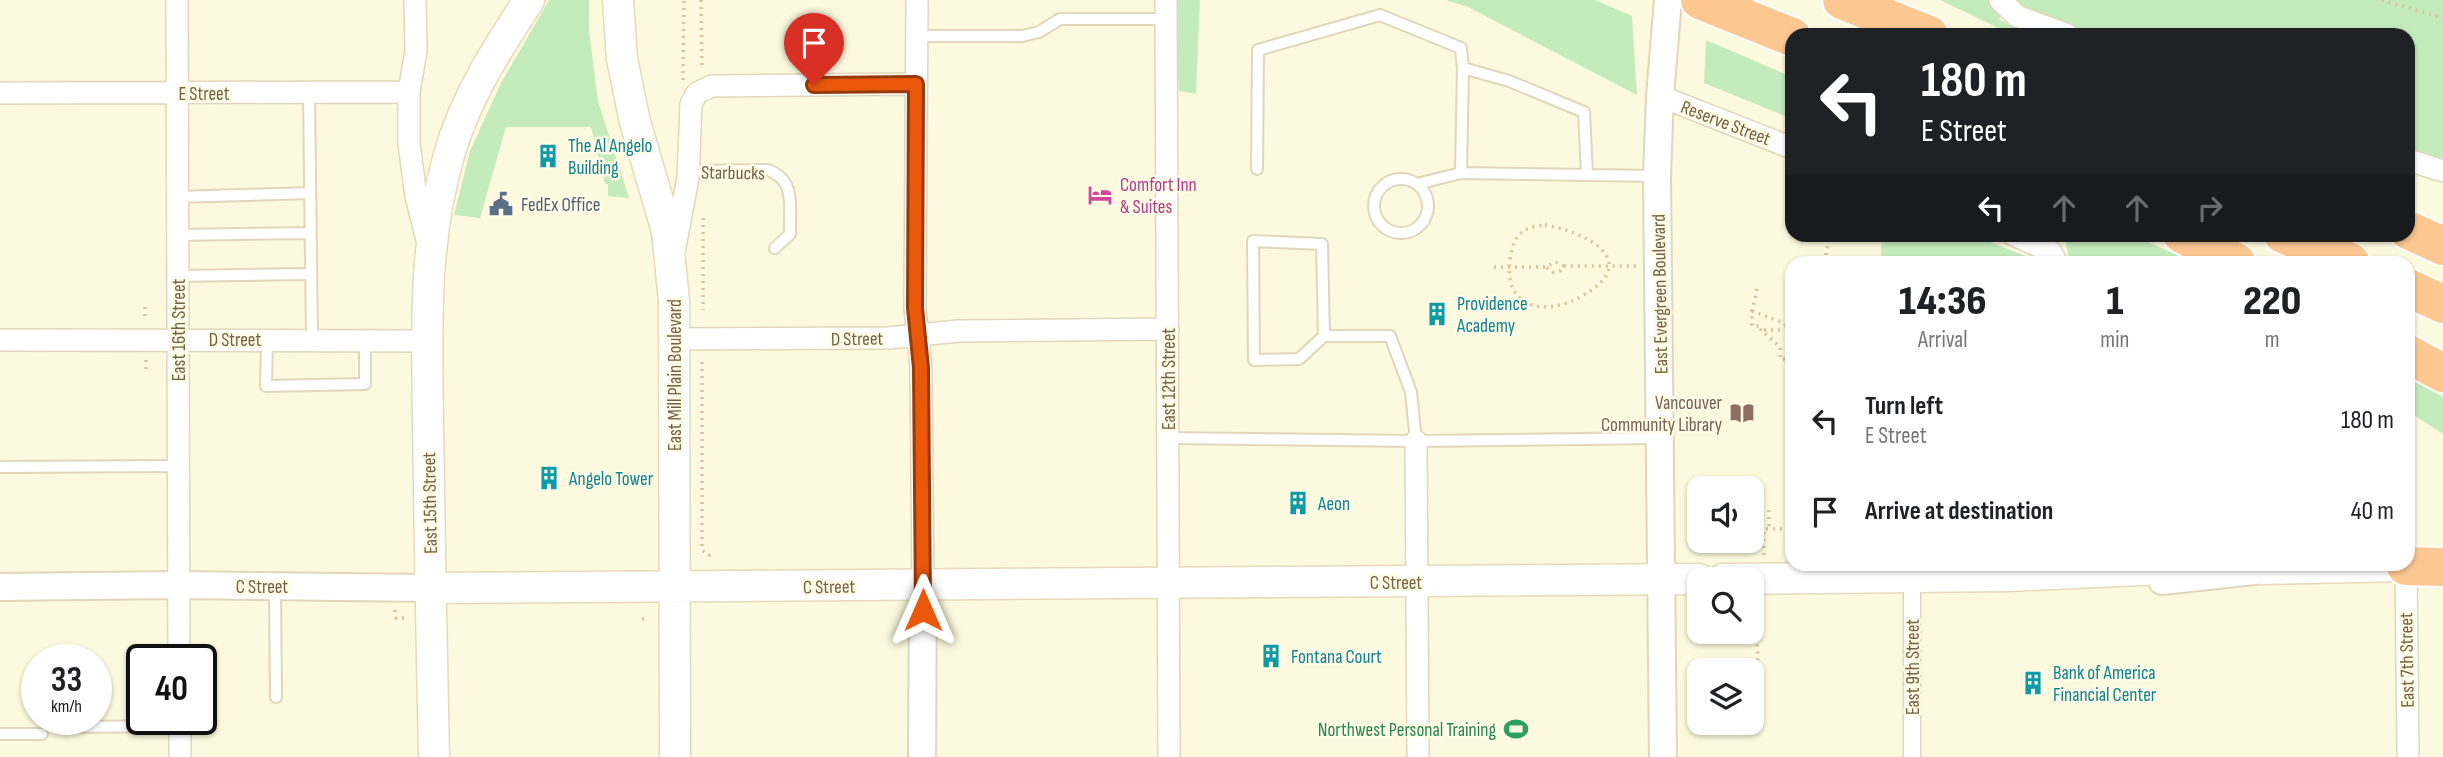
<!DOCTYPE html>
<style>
:root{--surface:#fff;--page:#f2f2f2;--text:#202124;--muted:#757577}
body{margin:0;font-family:"Sofia Sans Condensed",sans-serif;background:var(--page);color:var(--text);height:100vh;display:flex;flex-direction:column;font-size:26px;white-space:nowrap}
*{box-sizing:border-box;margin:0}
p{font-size:23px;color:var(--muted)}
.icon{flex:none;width:38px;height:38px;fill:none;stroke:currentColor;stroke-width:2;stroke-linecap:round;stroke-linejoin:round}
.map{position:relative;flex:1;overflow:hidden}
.details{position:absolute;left:1785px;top:256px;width:630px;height:315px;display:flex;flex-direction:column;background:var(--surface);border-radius:21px;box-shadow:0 2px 5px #0004}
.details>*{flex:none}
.top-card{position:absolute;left:1785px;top:28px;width:630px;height:214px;border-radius:21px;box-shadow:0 2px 5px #0004;background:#202124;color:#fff;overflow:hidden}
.buttons{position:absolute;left:1687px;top:476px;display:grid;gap:14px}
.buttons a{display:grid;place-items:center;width:77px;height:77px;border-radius:14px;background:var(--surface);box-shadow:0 2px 5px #0004;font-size:35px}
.speed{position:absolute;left:21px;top:644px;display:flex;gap:14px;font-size:35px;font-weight:700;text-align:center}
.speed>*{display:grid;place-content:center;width:91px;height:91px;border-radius:50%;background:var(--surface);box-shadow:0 2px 5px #0004;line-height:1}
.speed small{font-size:18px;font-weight:400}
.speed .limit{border:4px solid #111;border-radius:10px;background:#fff;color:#111}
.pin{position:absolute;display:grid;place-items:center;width:60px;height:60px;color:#fff;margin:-72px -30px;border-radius:50% 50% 50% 0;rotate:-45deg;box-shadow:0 0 7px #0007}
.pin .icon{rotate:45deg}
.me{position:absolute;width:77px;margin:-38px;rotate:0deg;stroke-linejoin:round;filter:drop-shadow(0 0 5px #0008)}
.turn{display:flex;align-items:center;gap:24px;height:147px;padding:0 21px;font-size:32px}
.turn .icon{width:91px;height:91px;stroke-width:2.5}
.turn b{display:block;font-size:49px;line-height:60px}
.lanes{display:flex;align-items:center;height:66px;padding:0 21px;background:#0003;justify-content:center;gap:35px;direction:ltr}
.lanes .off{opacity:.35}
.eta{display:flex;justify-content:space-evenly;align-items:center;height:119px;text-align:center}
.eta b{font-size:42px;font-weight:800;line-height:49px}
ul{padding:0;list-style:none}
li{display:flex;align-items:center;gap:21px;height:91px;padding:0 21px}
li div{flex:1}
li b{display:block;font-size:26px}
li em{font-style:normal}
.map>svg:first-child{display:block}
.green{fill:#c4ebbc}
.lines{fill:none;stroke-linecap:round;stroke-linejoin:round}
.service-casing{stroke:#e1d6ba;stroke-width:14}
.pedestrian-casing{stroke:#e1d6ba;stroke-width:19}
.minor-casing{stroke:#e1d6ba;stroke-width:24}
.tertiary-casing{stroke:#e1d6ba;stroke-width:30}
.secondary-casing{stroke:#e7d9b7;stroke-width:33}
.motorway-casing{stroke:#fff;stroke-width:42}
.path{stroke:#d9c198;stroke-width:3.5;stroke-dasharray:2 5;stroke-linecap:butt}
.service{stroke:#fff;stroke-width:10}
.pedestrian{stroke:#fff;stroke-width:16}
.minor{stroke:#fff;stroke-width:21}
.tertiary{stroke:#fff;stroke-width:26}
.secondary{stroke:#fff;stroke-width:30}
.motorway{stroke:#fcc790;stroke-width:38}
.route-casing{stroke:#983908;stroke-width:18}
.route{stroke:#ea580c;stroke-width:12}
.labels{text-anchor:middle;stroke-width:5;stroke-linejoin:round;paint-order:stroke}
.street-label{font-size:19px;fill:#746145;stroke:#fffbe5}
.culture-label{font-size:19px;fill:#0d838f;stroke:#fffbe5;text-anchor:start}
.hotel-label{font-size:19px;fill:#b23c85;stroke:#fffbe5;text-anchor:start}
.service-label{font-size:19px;fill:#4e5e75;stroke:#fffbe5;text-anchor:start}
.education-label{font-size:19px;fill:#785e54;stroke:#fffbe5;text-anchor:end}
.leisure-label{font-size:19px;fill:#27864d;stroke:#fffbe5;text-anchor:end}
</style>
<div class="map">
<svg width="2443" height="757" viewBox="0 0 2443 757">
<rect width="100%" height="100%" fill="#fdf9de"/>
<path class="green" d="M549,0H589V30L598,101L629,198L608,196V184H605L591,127H506L480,218L454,215L470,151L501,83Z
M1174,0H1200L1196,94L1179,91Z
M1446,0H1595L1632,16L1637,95L1468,7Z
M1940,0H2443V171L2408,159V35H2069L2007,8L1999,19L2022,32L2021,35H2013Z
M1706,40L1792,77V119L1704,83Z
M1881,235H1972L2033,259V262H1881Z
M2064,235H2132L2193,262H2070Z
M2408,377L2443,397V434L2408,411Z"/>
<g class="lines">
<g class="service-casing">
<path id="service" d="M917,36H1022L1039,32L1060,19H1166
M309,92L312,339
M1257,169L1258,50L1380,15L1461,48L1463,68
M688,171L768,170C797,180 789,209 790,234L775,248
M1461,173L1463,68L1509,81L1584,112L1587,175
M1374 206a27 27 0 1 1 54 0a27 27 0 1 1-54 0Z
M1417,184L1461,173L1657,176
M177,197L310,193
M178,235L310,233
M178,276L311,274
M1324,336L1322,244L1253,241L1254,360L1299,359L1324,336H1390L1411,392L1416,441
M267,339L266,386L365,384V339
M1168,438L1416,441L1660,438
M0,467L179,466
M275,586L276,697
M64,727L180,726
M0,734H42"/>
</g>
<g class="pedestrian-casing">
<path id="pedestrian" d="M1912,757V578"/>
</g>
<g class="minor-casing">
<path id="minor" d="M177,0L179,660
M415,0L416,51L409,92V144L416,196L428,244
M917,0L915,308L921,368L923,585
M1166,0L1169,757
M2000,0L2017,16L2068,35
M0,93L409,92
M1660,96L1792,148
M2408,160L2443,171
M2012,234L2051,252L2056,262
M674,252L688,178L691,104L697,93L712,86L916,84
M673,339L888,338L959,331L1168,329
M0,340L427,341
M1416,441L1418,757
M2406,566L2408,757
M180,719V757"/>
</g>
<g class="tertiary-casing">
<path id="tertiary" d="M2162,581L2263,570
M0,587L179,585L431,588
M922,757L923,585
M1663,757L1657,176L1660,96L1668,0"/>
</g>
<g class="secondary-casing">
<path id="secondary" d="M618,0L622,59L635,122L667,231L674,301L675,757
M2237,564L2264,569L2406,566
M1723,579L2008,576L2162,569L2171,564
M431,588L1699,579
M434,757C432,646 429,534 428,423C427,330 423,245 449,155C465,98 497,49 529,0"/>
</g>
<g class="motorway-casing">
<path id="motorway" d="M1700,0L1792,37
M1842,0L1929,35
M2408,230L2443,246
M2182,234L2236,262
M2283,234L2350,262
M2408,288L2443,304
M2408,354L2443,373
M2406,566L2443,567"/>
</g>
<path class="path" d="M701,0L702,70
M2382,0L2443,18
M683,80L684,0
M703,218V310
M1545,225C1586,232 1644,261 1582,296C1545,317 1503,309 1510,259C1512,250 1513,241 1520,234C1526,227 1536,226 1545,225Z
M1826,262V251L1832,234
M1564,266L1555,262L1546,267L1553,272L1560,271L1564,266H1638
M1494,267H1546
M1757,289L1752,311V326H1761V330L1780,347V359H1788
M145,307V320
M1752,311L1784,323L1787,327
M1764,330H1782L1792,326
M702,362V550L709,555V559
M146,369V359
M1769,510V529
M1791,529V556
M1764,555V529H1791L1788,359L1792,350
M395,610L396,618H407
M642,619L647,618
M1752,672L1758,666L1757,640
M1692,675H1699"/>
<use href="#service" class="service"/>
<use href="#pedestrian" class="pedestrian"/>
<use href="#minor" class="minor"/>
<use href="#tertiary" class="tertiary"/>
<use href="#secondary" class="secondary"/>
<use href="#motorway" class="motorway"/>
</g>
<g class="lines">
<g class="route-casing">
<path id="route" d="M814,85L916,84L915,308L921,368L923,610"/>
</g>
<use href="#route" class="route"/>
</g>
<defs>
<g id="building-bare" transform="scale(1.89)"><path d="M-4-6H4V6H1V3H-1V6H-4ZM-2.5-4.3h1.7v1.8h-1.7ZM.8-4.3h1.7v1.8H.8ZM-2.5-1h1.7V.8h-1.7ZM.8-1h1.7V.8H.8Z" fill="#0f9aa8" stroke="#fffbe5" stroke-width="2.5" paint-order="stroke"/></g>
<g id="hotel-bare" transform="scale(1.89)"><path d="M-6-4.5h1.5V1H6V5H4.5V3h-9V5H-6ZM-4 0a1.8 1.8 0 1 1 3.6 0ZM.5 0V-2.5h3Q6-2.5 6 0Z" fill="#d1479c" stroke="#fffbe5" stroke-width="2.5" paint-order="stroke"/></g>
<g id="civic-bare" transform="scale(1.89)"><path d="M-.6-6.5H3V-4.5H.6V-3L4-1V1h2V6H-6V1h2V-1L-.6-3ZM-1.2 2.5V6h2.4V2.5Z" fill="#5c6f8a" stroke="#fffbe5" stroke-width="2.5" paint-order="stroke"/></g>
<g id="library-bare" transform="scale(1.89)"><path d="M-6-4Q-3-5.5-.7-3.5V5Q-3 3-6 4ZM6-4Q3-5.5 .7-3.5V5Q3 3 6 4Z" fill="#8d6e63" stroke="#fffbe5" stroke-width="2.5" paint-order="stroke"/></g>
<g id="stadium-bare" transform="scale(1.89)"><path d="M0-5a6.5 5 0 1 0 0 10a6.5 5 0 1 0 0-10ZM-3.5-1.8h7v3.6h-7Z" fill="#2e9e5b" stroke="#fffbe5" stroke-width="2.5" paint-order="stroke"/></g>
</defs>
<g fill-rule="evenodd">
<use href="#building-bare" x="548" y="156"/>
<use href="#hotel-bare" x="1100" y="195"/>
<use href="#civic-bare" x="501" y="204"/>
<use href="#building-bare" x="1437" y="314"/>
<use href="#library-bare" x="1742" y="413"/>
<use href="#building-bare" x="549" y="478"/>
<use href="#building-bare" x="1298" y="503"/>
<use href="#building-bare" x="1271" y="656"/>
<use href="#building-bare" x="2033" y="683"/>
<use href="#stadium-bare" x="1516" y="729"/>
</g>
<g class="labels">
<g class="street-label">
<text x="204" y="100">E Street</text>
<text transform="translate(1726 122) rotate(21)" y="7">Reserve Street</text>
<text transform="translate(733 172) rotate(1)" y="7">Starbucks</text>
<text transform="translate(1659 294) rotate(-91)" y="7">East Evergreen Boulevard</text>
<text transform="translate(178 330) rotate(-90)" y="7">East 16th Street</text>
<text transform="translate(857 338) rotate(-1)" y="7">D Street</text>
<text x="235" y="346">D Street</text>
<text transform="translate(674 375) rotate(-90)" y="7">East Mill Plain Boulevard</text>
<text transform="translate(1168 379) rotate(-90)" y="7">East 12th Street</text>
<text transform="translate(429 503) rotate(-91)" y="7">East 15th Street</text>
<text x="1396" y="589">C Street</text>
<text x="262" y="593">C Street</text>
<text transform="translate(829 586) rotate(-1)" y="7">C Street</text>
<text transform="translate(2406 660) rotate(-91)" y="7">East 7th Street</text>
<text transform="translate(1912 667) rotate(-90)" y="7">East 9th Street</text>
</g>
<g class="culture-label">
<text x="568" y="152">The Al Angelo<tspan x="568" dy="22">Building</tspan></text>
<text x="1457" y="310">Providence<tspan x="1457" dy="22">Academy</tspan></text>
<text x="569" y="485">Angelo Tower</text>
<text x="1318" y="510">Aeon</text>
<text x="1291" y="663">Fontana Court</text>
<text x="2053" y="679">Bank of America<tspan x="2053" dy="22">Financial Center</tspan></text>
</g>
<g class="hotel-label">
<text x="1120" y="191">Comfort Inn<tspan x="1120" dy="22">&amp; Suites</tspan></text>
</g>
<g class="service-label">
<text x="521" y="211">FedEx Office</text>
</g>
<g class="education-label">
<text x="1722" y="409">Vancouver<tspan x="1722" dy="22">Community Library</tspan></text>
</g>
<g class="leisure-label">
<text x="1496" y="736">Northwest Personal Training</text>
</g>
</g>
</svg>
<div class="buttons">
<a><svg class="icon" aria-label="sound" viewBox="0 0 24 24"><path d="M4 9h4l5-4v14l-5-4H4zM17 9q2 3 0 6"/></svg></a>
<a><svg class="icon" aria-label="search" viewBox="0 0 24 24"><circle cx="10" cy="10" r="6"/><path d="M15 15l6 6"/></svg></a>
<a><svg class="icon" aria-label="layers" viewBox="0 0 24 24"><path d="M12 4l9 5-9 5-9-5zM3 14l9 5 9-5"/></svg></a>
</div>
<div class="speed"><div>33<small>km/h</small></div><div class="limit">40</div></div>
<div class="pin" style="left:814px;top:85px;background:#d93025"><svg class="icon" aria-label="arrive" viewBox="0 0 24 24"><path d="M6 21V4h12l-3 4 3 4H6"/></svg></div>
<svg class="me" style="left:923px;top:610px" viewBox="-20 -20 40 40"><path d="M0-17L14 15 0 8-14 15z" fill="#ea580c" stroke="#fff" stroke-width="4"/></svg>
<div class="top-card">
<div class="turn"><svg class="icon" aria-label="left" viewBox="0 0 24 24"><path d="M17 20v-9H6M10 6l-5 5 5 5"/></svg><div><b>180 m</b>E Street</div></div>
<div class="lanes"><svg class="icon" aria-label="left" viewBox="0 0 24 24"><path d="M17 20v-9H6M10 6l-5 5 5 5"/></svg><svg class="icon off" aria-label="ahead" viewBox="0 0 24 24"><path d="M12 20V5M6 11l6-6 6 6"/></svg><svg class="icon off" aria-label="ahead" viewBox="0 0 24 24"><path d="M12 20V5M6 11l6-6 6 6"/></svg><svg class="icon off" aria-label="right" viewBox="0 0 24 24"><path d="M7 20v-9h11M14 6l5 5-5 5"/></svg></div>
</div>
<section class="details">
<div class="eta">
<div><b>14:36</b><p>Arrival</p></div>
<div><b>1</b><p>min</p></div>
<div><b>220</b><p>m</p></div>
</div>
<ul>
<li><svg class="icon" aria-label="left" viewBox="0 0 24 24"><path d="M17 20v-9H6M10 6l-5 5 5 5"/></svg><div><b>Turn left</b><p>E Street</p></div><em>180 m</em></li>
<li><svg class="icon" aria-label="arrive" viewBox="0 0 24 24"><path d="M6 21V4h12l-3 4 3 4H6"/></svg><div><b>Arrive at destination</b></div><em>40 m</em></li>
</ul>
</section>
</div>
